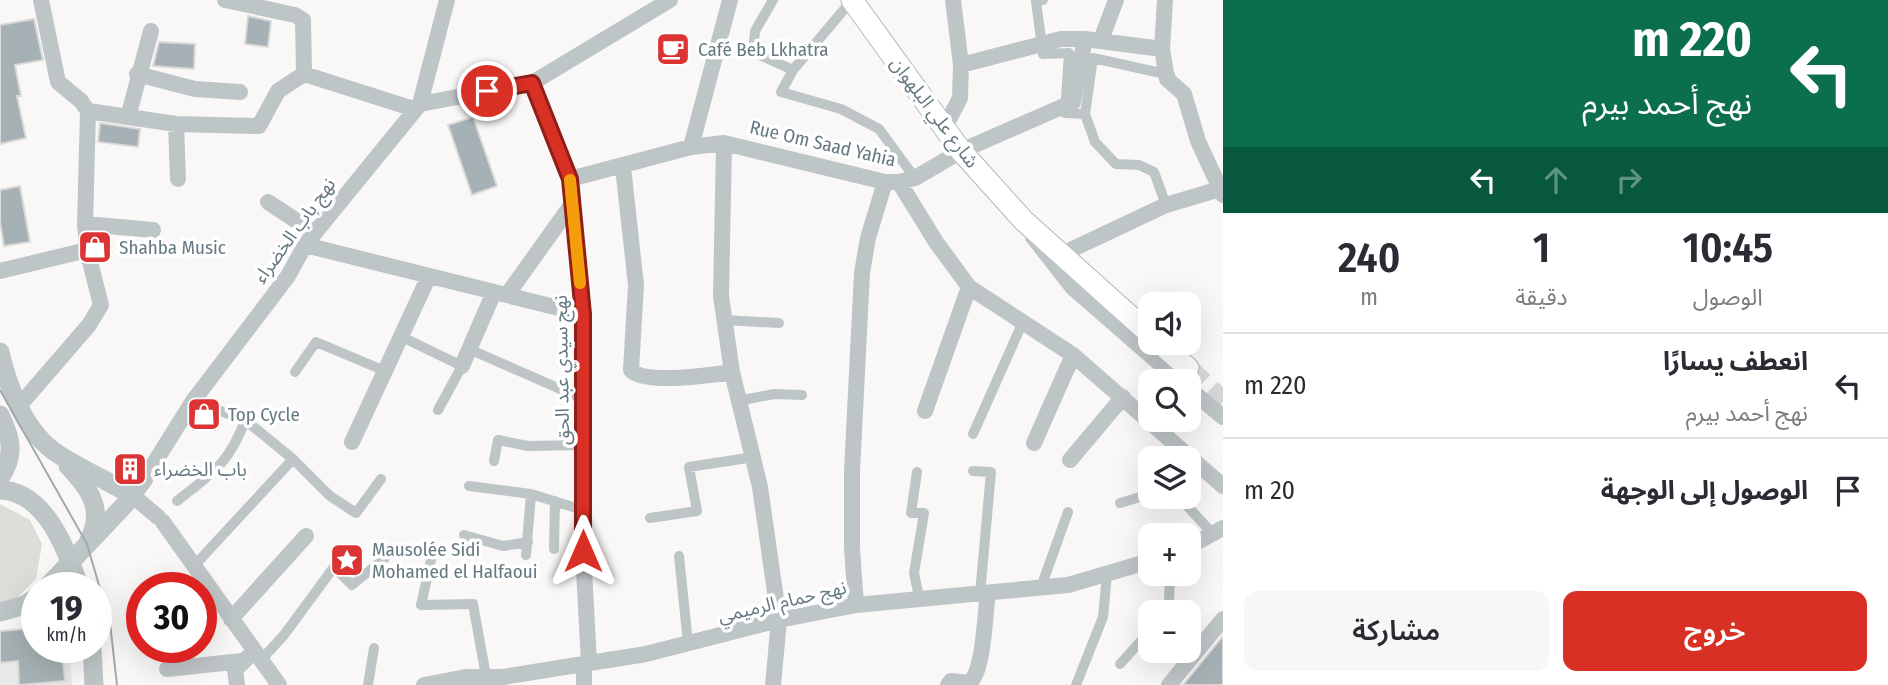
<!DOCTYPE html>
<html lang="ar">
<meta charset="utf-8">
<style>
:root{--surface:#fff;--page:#f7f7f7;--text:#2b2b33;--muted:#7c7c81;--line:#e1e1e2;--accent:#d93025}
body{margin:0;font-family:"Fira Sans Condensed","Noto Sans Arabic",sans-serif;background:var(--page);color:var(--text);direction:rtl;height:100vh;display:flex;flex-direction:column;font-size:26px;white-space:nowrap}
*{box-sizing:border-box;margin:0}
p{font-size:23px;color:var(--muted)}
.icon{flex:none;width:38px;height:38px;fill:none;stroke:currentColor;stroke-width:2;stroke-linecap:round;stroke-linejoin:round}
.map{position:relative;flex:1;overflow:hidden;direction:ltr}
.drawer{display:flex;flex-direction:column;background:var(--surface);width:665px}
.drawer>*{flex:none}
.banner{background:#0b6e4f;color:#fff;overflow:hidden}
.controls{position:absolute;left:1138px;top:292px;display:grid;gap:14px}
.controls a{display:grid;place-items:center;width:63px;height:63px;border-radius:14px;background:var(--surface);box-shadow:0 7px 28px #0002;font-size:35px}
.speed{position:absolute;left:21px;top:572px;display:flex;gap:14px;font-size:35px;font-weight:700;text-align:center}
.speed>*{display:grid;place-content:center;width:91px;height:91px;border-radius:50%;background:var(--surface);box-shadow:0 7px 28px #0002;line-height:1}
.speed small{font-size:18px;font-weight:400}
.speed .limit{border:10px solid #d22;background:#fff;color:#111}
.pin{position:absolute;display:grid;place-items:center;width:60px;height:60px;color:#fff;margin:-30px;border:4px solid #fff;border-radius:50%;box-shadow:0 2px 7px #0007}
.me{position:absolute;width:77px;margin:-38px;rotate:0deg;stroke-linejoin:round;filter:drop-shadow(0 0 5px #0008)}
.turn{display:flex;align-items:center;gap:24px;height:147px;padding:0 21px;font-size:32px}
.turn .icon{width:91px;height:91px;stroke-width:2.5}
.turn b{display:block;font-size:49px;line-height:60px}
.lanes{display:flex;align-items:center;height:66px;padding:0 21px;background:#0003;justify-content:center;gap:35px;direction:ltr}
.lanes .off{opacity:.35}
.eta{display:flex;justify-content:space-evenly;align-items:center;height:119px;text-align:center}
.eta b{font-size:42px;font-weight:600;line-height:49px}
.primary-button{display:flex;gap:14px;margin-top:auto;padding:14px 21px}
.primary-button a{flex:1;height:80px;border-radius:14px;background:var(--accent);color:#fff;font-size:28px;font-weight:600;line-height:80px;text-align:center}
.primary-button a+a{background:var(--page);color:var(--text)}
ul{padding:0;list-style:none}
li{display:flex;align-items:center;gap:21px;height:105px;padding:0 21px;border-top:2px solid var(--line)}
li div{flex:1}
li b{display:block;font-size:26px}
li em{font-style:normal}
main{display:flex;flex:1;min-height:0}
.map>svg:first-child{display:block}
.built{fill:#e7e8e8}
.green{fill:#daded6}
.building{fill:#a5b1b4;stroke:#dbdad9;stroke-width:2}
.lines{fill:none;stroke-linecap:round;stroke-linejoin:round}
.secondary-tunnel{stroke:#d4d8d9;stroke-width:21;stroke-dasharray:21 10;stroke-linecap:butt}
.secondary-casing{stroke:#b0b9bb;stroke-width:23}
.pedestrian{stroke:#bec5c6;stroke-width:10}
.minor{stroke:#bec5c6;stroke-width:16}
.tertiary{stroke:#bec5c6;stroke-width:19}
.secondary{stroke:#fff;stroke-width:21}
.tram{stroke:#a0aaad;stroke-width:2}
.route-casing{stroke:#8d1f18;stroke-width:18}
.route{stroke:#d93025;stroke-width:12}
.slow{stroke:#f59e0b;stroke-width:12}
.labels{text-anchor:middle;stroke-width:7;stroke-linejoin:round;paint-order:stroke}
.poi-label{font-size:19px;fill:#657a80;stroke:#fff;text-anchor:start}
.street-label{font-size:19px;fill:#657a80;stroke:#fff}
</style>
<main>
<section class="drawer">
<div class="banner">
<div class="turn"><svg class="icon" aria-label="left" viewBox="0 0 24 24"><path d="M17 20v-9H6M10 6l-5 5 5 5"/></svg><div><b>220 m</b>نهج أحمد بيرم</div></div>
<div class="lanes"><svg class="icon" aria-label="left" viewBox="0 0 24 24"><path d="M17 20v-9H6M10 6l-5 5 5 5"/></svg><svg class="icon off" aria-label="ahead" viewBox="0 0 24 24"><path d="M12 20V5M6 11l6-6 6 6"/></svg><svg class="icon off" aria-label="right" viewBox="0 0 24 24"><path d="M7 20v-9h11M14 6l5 5-5 5"/></svg></div>
</div>
<div class="eta">
<div><b>10:45</b><p>الوصول</p></div>
<div><b>1</b><p>دقيقة</p></div>
<div><b>240</b><p>m</p></div>
</div>
<ul>
<li><svg class="icon" aria-label="left" viewBox="0 0 24 24"><path d="M17 20v-9H6M10 6l-5 5 5 5"/></svg><div><b>انعطف يسارًا</b><p>نهج أحمد بيرم</p></div><em>220 m</em></li>
<li><svg class="icon" aria-label="arrive" viewBox="0 0 24 24"><path d="M6 21V4h12l-3 4 3 4H6"/></svg><div><b>الوصول إلى الوجهة</b></div><em>20 m</em></li>
</ul>
<div class="primary-button"><a>خروج</a><a>مشاركة</a></div>
</section>
<div class="map">
<svg width="1223" height="685" viewBox="0 0 1223 685">
<rect width="100%" height="100%" fill="#f9f8f7"/>
<path class="built" d="M37,628V648H69L72,685H0V631Z"/>
<path class="green" d="M0,504L30,520L42,544L36,579L13,602L0,603Z"/>
<path class="building" d="M248,16L271,21L268,47L245,44Z
M34,19L43,60L15,65L21,96H17L26,138L0,144V25Z
M159,42L195,44L194,69L153,66Z
M473,117L497,186L472,195L448,125Z
M100,123L140,129L138,147L98,142Z
M20,186L30,242L4,246L0,222V190Z
M37,628V648H62L65,681L19,685L18,661L0,663V631Z
M1223,636V685H1183Z"/>
<g class="lines">
<path class="secondary-tunnel" d="M1188,368L1223,402"/>
<g class="secondary-casing">
<path id="secondary" d="M852,0L961,151L1023,220L1150,334
M1160,343L1188,368"/>
</g>
<path class="pedestrian" d="M773,0L755,31L753,52L793,70
M852,0L793,70L781,92L841,109L879,129L915,178
M1043,0L1036,1L1043,54L1069,53L1065,113L1085,114L1093,58L1170,75
M1085,114L1095,142L1116,164L1139,165L1154,172L1166,205
M724,320L779,323
M400,336L462,366L438,410
M469,349L583,399
M295,372L316,342L385,371
M193,401L245,420L293,459L330,496L356,513L381,479
M738,401L774,394L802,395
M973,434L1022,324
M494,461L498,440L528,446L583,445
M973,471L991,472L980,594
M917,472L911,513H924L914,573L919,597
M469,486L531,494L583,510
M1179,497L1213,534
M177,501C211,474 230,463 245,420
M1120,503L1150,494
M650,518L697,511L689,467L754,457
M464,535L503,546L528,542
M554,549L555,501
M526,555L531,494
M679,556L688,643
M431,560L421,605L473,604L486,676
M194,566L293,459
M1041,587L1068,512
M1163,612L1169,603L1170,574
M134,613L142,612
M261,660L284,635L334,567L352,585L397,548
M1120,664L1150,631
M368,685L374,648
M1076,685L1103,617L1107,574"/>
<path class="minor" d="M225,0L295,15L303,20L304,74L414,109
M1101,40L1116,0
M1162,49L1167,79L1184,94L1198,141L1223,195
M961,65L1061,39H1085
M137,74L195,89L240,92
M532,83L570,179L583,314V551L589,663
M420,104L532,83L670,0
M88,111L176,124L259,126L278,91L304,74
M128,117L151,31
M176,124L178,179
M945,127L960,98L961,65L953,0
M724,143L721,296L732,372L760,487L779,620L773,685
M691,147L730,0
M623,167L636,285L631,370C645,385 712,375 732,372
M570,179L691,147L724,143L885,182H899L915,178L961,151L1073,102L1085,39L1162,49L1165,0
M899,182L936,242L969,287L1073,355L1223,486
M268,202L315,233
M85,224L153,230
M1033,237L1073,288L1181,382
M305,245L583,314
M1060,255L1166,205L1220,189
M0,271L87,250
M507,295L572,204
M462,366L494,292
M1188,388L1223,417
M19,406L89,325L101,305L87,250L85,224L88,111L81,101L58,82L41,0
M925,411L969,287
M352,442L429,276
M1034,443L1073,355
M1070,460L1123,397
M148,473L193,401L288,276L305,245L420,104L447,0
M145,480L133,496L158,517
M163,522L279,685
M1188,547L1223,528
M856,605L852,549V471L862,273L868,238L885,182
M231,619L306,536
M167,669L242,661
M237,685L235,670L247,658
M424,685L466,677H503L646,654L779,620L856,605L1068,585L1150,561
M584,685V664
M948,685L951,681C957,681 968,685 972,680C984,665 985,612 988,593
M1169,685L1223,619"/>
<path class="tertiary" d="M0,352C8,387 25,433 58,454C82,470 109,481 133,496L46,588
M0,415C12,439 15,456 0,478
M68,466C89,488 105,509 89,540
M0,490C46,491 67,551 80,588
M0,612L25,605L37,597
M92,648L94,685"/>
<use href="#secondary" class="secondary"/>
<path class="tram" d="M0,390L87,544L110,623L117,685"/>
</g>
<g class="lines">
<g class="route-casing">
<path id="route" d="M487,91L532,83L570,179L583,314V551"/>
</g>
<use href="#route" class="route"/>
<path class="slow" d="M570,180L580,283"/>
</g>
<defs>
<g id="cafe-square" transform="scale(1.75)"><rect x="-9" y="-9" width="18" height="18" rx="4" fill="#dc3435" stroke="#fff"/><path d="M-5.5-4.5H6V0H3Q3 3.5 0 3.5H-2.5Q-5.5 3.5-5.5 0ZM3-3.2v2h1.7v-2ZM-6 4.5H4V6H-6Z" fill="#fff"/></g>
<g id="shop-square" transform="scale(1.75)"><rect x="-9" y="-9" width="18" height="18" rx="4" fill="#dc3435" stroke="#fff"/><path d="M-5-2.5h2.3a2.7 3.5 0 0 1 5.4 0H5L5.5 6h-11ZM-1.5-2.5h3a1.5 2.3 0 0 0-3 0Z" fill="#fff"/></g>
<g id="building-square" transform="scale(1.75)"><rect x="-9" y="-9" width="18" height="18" rx="4" fill="#dc3435" stroke="#fff"/><path d="M-4-6H4V6H1V3H-1V6H-4ZM-2.5-4.3h1.7v1.8h-1.7ZM.8-4.3h1.7v1.8H.8ZM-2.5-1h1.7V.8h-1.7ZM.8-1h1.7V.8H.8Z" fill="#fff"/></g>
<g id="sight-square" transform="scale(1.75)"><rect x="-9" y="-9" width="18" height="18" rx="4" fill="#dc3435" stroke="#fff"/><path d="M0-6L1.8-2.2L6-1.7L2.9 1.2L3.7 5.4L0 3.3L-3.7 5.4L-2.9 1.2L-6-1.7L-1.8-2.2Z" fill="#fff"/></g>
</defs>
<g fill-rule="evenodd">
<use href="#cafe-square" x="673" y="49"/>
<use href="#shop-square" x="95" y="247"/>
<use href="#shop-square" x="204" y="414"/>
<use href="#building-square" x="130" y="469"/>
<use href="#sight-square" x="347" y="560"/>
</g>
<g class="labels">
<g class="poi-label">
<text x="698" y="56">Café Beb Lkhatra</text>
<text x="119" y="254">Shahba Music</text>
<text x="228" y="421">Top Cycle</text>
<text x="154" y="476">باب الخضراء</text>
<text x="372" y="556">Mausolée Sidi<tspan x="372" dy="22">Mohamed el Halfaoui</tspan></text>
</g>
<g class="street-label">
<text transform="translate(935 112) rotate(53)" y="7">شارع علي البلهوان</text>
<text transform="translate(823 143) rotate(13)" y="7">Rue Om Saad Yahia</text>
<text transform="translate(294 230) rotate(-54)" y="7">نهج باب الخضراء</text>
<text transform="translate(561 370) rotate(-91)" y="7">نهج سيدي عبد الحق</text>
<text transform="translate(782 601) rotate(-13)" y="7">نهج حمام الرميمي</text>
</g>
</g>
</svg>
<div class="controls">
<a><svg class="icon" aria-label="sound" viewBox="0 0 24 24"><path d="M4 9h4l5-4v14l-5-4H4zM17 9q2 3 0 6"/></svg></a>
<a><svg class="icon" aria-label="search" viewBox="0 0 24 24"><circle cx="10" cy="10" r="6"/><path d="M15 15l6 6"/></svg></a>
<a><svg class="icon" aria-label="layers" viewBox="0 0 24 24"><path d="M12 4l9 5-9 5-9-5zM3 14l9 5 9-5"/></svg></a>
<a>+</a>
<a>−</a>
</div>
<div class="speed"><div>19<small>km/h</small></div><div class="limit">30</div></div>
<div class="pin" style="left:487px;top:91px;background:#d93025"><svg class="icon" aria-label="arrive" viewBox="0 0 24 24"><path d="M6 21V4h12l-3 4 3 4H6"/></svg></div>
<svg class="me" style="left:583px;top:551px" viewBox="-20 -20 40 40"><path d="M0-17L14 15 0 8-14 15z" fill="#d93025" stroke="#fff" stroke-width="4"/></svg>
</div>
</main>
